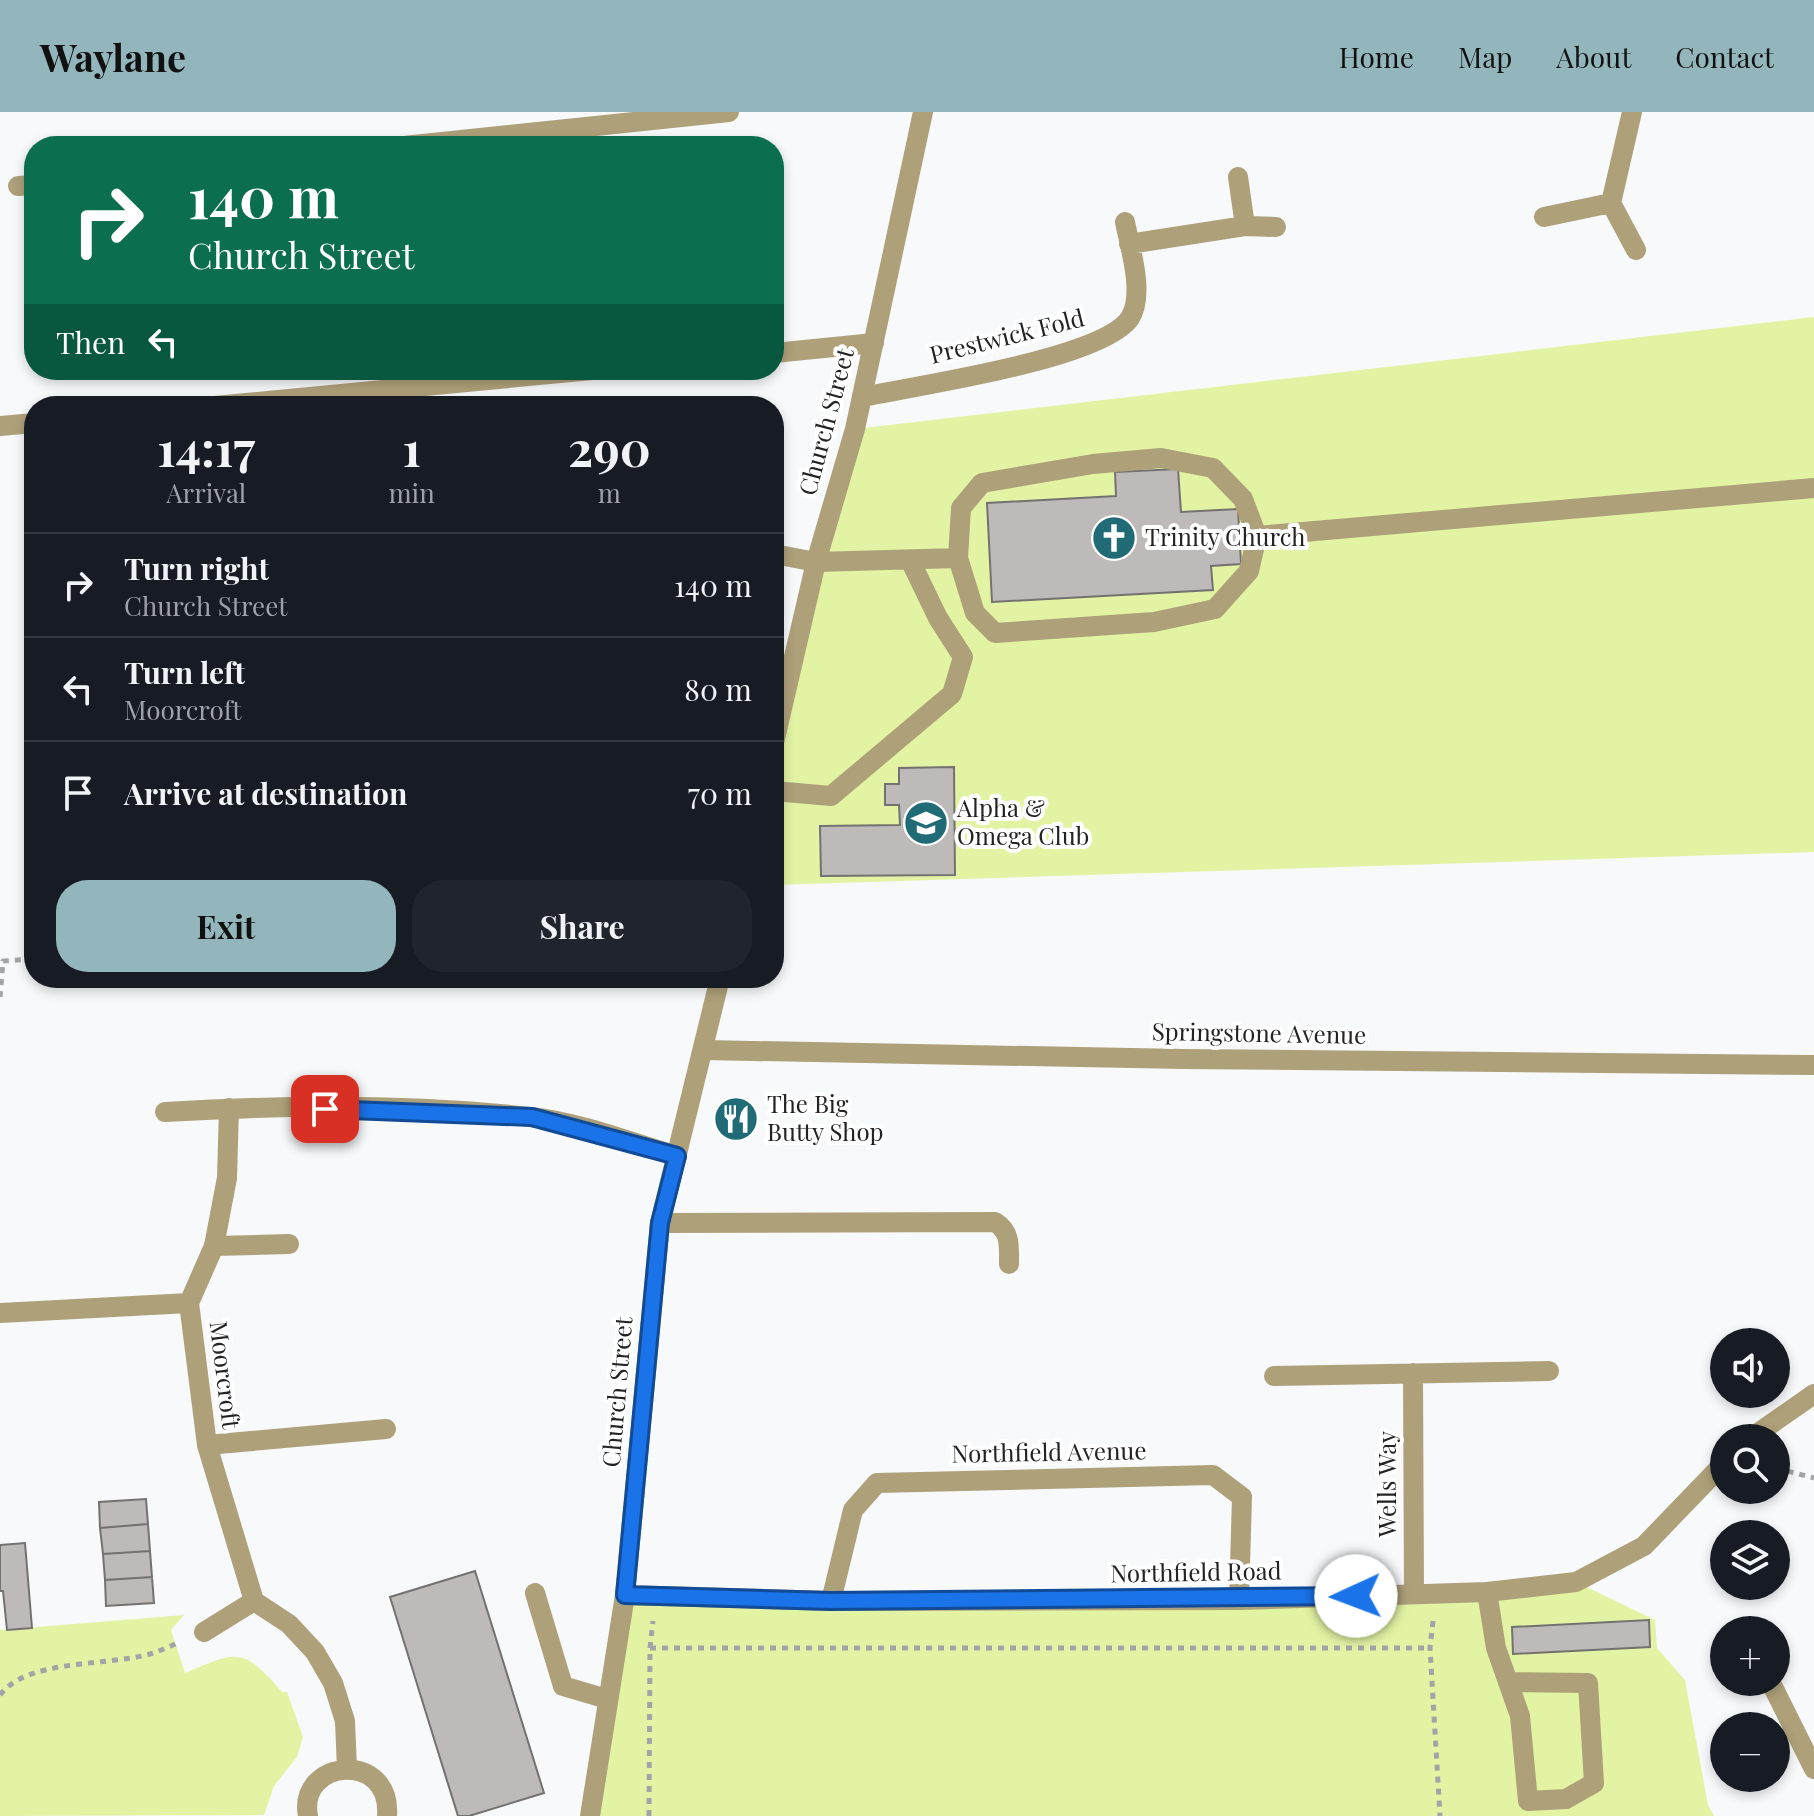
<!DOCTYPE html>
<meta charset="utf-8">
<style>
:root{--surface:#171b24;--page:#20242c;--text:#f1f3f6;--muted:#9ea1a6;--line:#363941;--accent:#93b6bc}
body{margin:0;font-family:"Playfair Display",serif;background:var(--page);color:var(--text);height:100vh;display:flex;flex-direction:column;font-size:30px;white-space:nowrap}
*{box-sizing:border-box;margin:0}
p{font-size:26px;color:var(--muted)}
.icon{flex:none;width:44px;height:44px;fill:none;stroke:currentColor;stroke-width:2;stroke-linecap:round;stroke-linejoin:round}
.map{position:relative;flex:1;overflow:hidden}
.side{position:absolute;left:24px;top:284px;width:760px;height:592px;display:flex;flex-direction:column;background:var(--surface);border-radius:32px;box-shadow:0 4px 12px #0003}
.side>*{flex:none}
.guide{position:absolute;left:24px;top:24px;width:760px;height:244px;border-radius:32px;box-shadow:0 4px 12px #0003;background:#0b6e4f;color:#fff;overflow:hidden}
.tools{position:absolute;left:1710px;top:1216px;display:grid;gap:16px}
.tools a{display:grid;place-items:center;width:80px;height:80px;border-radius:50%;background:var(--surface);box-shadow:0 4px 12px #0003;font-size:40px}
.pin{position:absolute;display:grid;place-items:center;width:68px;height:68px;color:#fff;margin:-34px;border-radius:16px;box-shadow:0 4px 12px #0006}
.me{position:absolute;width:88px;margin:-44px;rotate:268deg;stroke-linejoin:round;filter:drop-shadow(0 0 6px #0008)}
.turn{display:flex;align-items:center;gap:28px;height:168px;padding:0 32px;font-size:36px}
.turn .icon{width:104px;height:104px;stroke-width:2.5}
.turn b{display:block;font-size:56px;line-height:68px}
.then{display:flex;align-items:center;height:76px;padding:0 32px;background:#0003;gap:16px;font-size:30px}
.eta{display:flex;justify-content:space-evenly;align-items:center;height:136px;text-align:center}
.eta b{font-size:48px;font-weight:700;line-height:56px}
.primary-button{display:flex;gap:16px;margin-top:auto;padding:16px 32px}
.primary-button a{flex:1;height:92px;border-radius:32px;background:var(--accent);color:#111;font-size:32px;font-weight:700;line-height:92px;text-align:center}
.primary-button a+a{background:var(--page);color:var(--text)}
ul{padding:0;list-style:none}
li{display:flex;align-items:center;gap:24px;height:104px;padding:0 32px;border-top:2px solid var(--line)}
li div{flex:1}
li b{display:block;font-size:30px}
li em{font-style:normal}
header{display:flex;align-items:center;gap:48px;box-sizing:border-box;height:112px;padding:0 40px;background:var(--accent);color:#111}
header strong{font-size:38px}
nav{display:flex;gap:44px;margin-inline-start:auto;font-size:28px}
.map>svg:first-child{display:block}
.green{fill:#e2f3a4}
.building{fill:#bdbab9;stroke:#747270;stroke-width:2}
.lines{fill:none;stroke-linecap:round;stroke-linejoin:round}
.path{stroke:#a3a4a6;stroke-width:5;stroke-dasharray:6 6;stroke-linecap:butt}
.service{stroke:#aea079;stroke-width:20}
.minor{stroke:#aea079;stroke-width:20}
.tertiary{stroke:#aea079;stroke-width:20}
.route-casing{stroke:#114b97;stroke-width:20}
.route{stroke:#1a73e8;stroke-width:14}
.labels{text-anchor:middle;stroke-width:8;stroke-linejoin:round;paint-order:stroke}
.street-label{font-size:24px;fill:#232324;stroke:#fff}
.poi-label{font-size:24px;fill:#232324;stroke:#fff;text-anchor:start}
</style>
<header>
<strong>Waylane</strong>
<nav><a>Home</a><a>Map</a><a>About</a><a>Contact</a></nav>
</header>
<div class="map">
<svg width="1814" height="1704" viewBox="0 0 1814 1704">
<rect width="100%" height="100%" fill="#f7f9fb"/>
<path class="green" d="M1814,205V740L774,773V631L855,317Z
M1576,1470L1655,1508L1657,1536L1685,1568L1708,1693L1714,1704H590L625,1483L831,1489Z
M184,1503L171,1518L185,1561C238,1538 243,1535 282,1580H287L303,1625L297,1645L274,1674L264,1703L0,1704V1518Z"/>
<path class="building" d="M1178,357L1181,400L1238,397L1241,452L1211,454L1213,478L992,490L987,391L1116,384L1115,360Z
M954,655L955,763L821,764L820,714L900,713L899,693H885V672H899V656Z
M146,1387L148,1412L100,1416L99,1390Z
M148,1412L150,1439L103,1442L100,1416Z
M25,1431L32,1516L7,1518L3,1479H0V1433Z
M150,1439L152,1465L105,1468L103,1442Z
M475,1459L544,1681L469,1704H458L390,1485Z
M152,1465L154,1491L106,1494L105,1468Z
M1649,1508L1650,1535L1513,1542L1512,1515Z"/>
<g class="lines">
<path class="path" d="M0,885L3,849L34,847
M1776,1356L1814,1366
M1433,1509L1430,1536L1440,1704
M650,1536L653,1509
M0,1583C26,1547 109,1554 150,1542C160,1539 170,1534 180,1530
M649,1704L650,1536H1430"/>
<path class="service" d="M774,442L816,450L958,446L975,501L995,521L1154,510L1215,497L1249,459L1257,424L1814,376
M958,446L961,396L982,371L1093,352L1161,346L1213,356L1243,387L1257,424
M774,679L831,684L952,582L963,545L938,506L910,448
M660,1111L995,1110C1011,1120 1009,1134 1009,1152
M214,1134L289,1132
M1487,1480L1496,1536L1520,1604L1528,1689L1566,1687L1594,1671L1588,1571L1508,1570
M535,1481L563,1574L607,1587
M1772,1573L1814,1657"/>
<path class="minor" d="M404,34L729,0
M1238,65L1245,114
M18,74L34,73
M1611,91L1632,0
M1544,105L1611,91L1636,138
M1129,132L1245,114L1276,115
M774,241L874,231
M862,285C915,274 1103,247 1130,206C1145,182 1130,136 1125,110
M215,294L592,258
M0,314L34,311
M704,938L1183,947L1814,953
M229,996L227,1066L214,1134L189,1191L207,1333L254,1489L289,1512L315,1540L333,1571L345,1609L347,1657
M165,1000C281,993 414,992 530,1005C579,1010 629,1030 677,1044
M0,1201L189,1191
M1413,1261L1414,1482
M1274,1264L1549,1259
M1751,1326L1814,1282
M207,1333L386,1317
M625,1483L831,1489L1239,1488L1487,1480L1576,1470L1644,1434L1724,1351
M831,1489L853,1398L877,1371L1213,1363L1242,1385L1239,1488
M204,1520L254,1489
M308,1704C297,1647 392,1638 387,1704"/>
<path class="tertiary" d="M774,631L816,450L855,317L923,0
M590,1704L625,1483L660,1111L720,866"/>
</g>
<g class="lines">
<g class="route-casing">
<path id="route" d="M325,997L532,1005L677,1044L660,1111L625,1483L831,1489L1356,1484"/>
</g>
<use href="#route" class="route"/>
</g>
<defs>
<g id="church-disc" transform="scale(2.3)"><circle r="9.5" fill="#216b76" stroke="#fff"/><path d="M-1.2-6h2.4v3.5h3.3v2.4h-3.3V6h-2.4V-.1h-3.3v-2.4h3.3Z" fill="#fff"/></g>
<g id="school-disc" transform="scale(2.3)"><circle r="9.5" fill="#216b76" stroke="#fff"/><path d="M0-5L7-2L0 1L-7-2ZM-4 1L0 2.5L4 1V4Q0 6-4 4Z" fill="#fff"/></g>
<g id="restaurant-disc" transform="scale(2.3)"><circle r="9.5" fill="#216b76" stroke="#fff"/><path d="M-5-6h1v4h1v-4h1v4h1v-4h1v5L-1.5 .5V6h-2V.5L-5-1ZM5-6V6H3V1.5H1.5Q1.5-4 5-6Z" fill="#fff"/></g>
</defs>
<g fill-rule="evenodd">
<use href="#church-disc" x="1114" y="426"/>
<use href="#school-disc" x="926" y="711"/>
<use href="#restaurant-disc" x="736" y="1007"/>
</g>
<g class="labels">
<g class="street-label">
<text transform="translate(1007 225) rotate(-14)" y="8">Prestwick Fold</text>
<text transform="translate(827 310) rotate(-75)" y="8">Church Street</text>
<text transform="translate(1259 922) rotate(1)" y="8">Springstone Avenue</text>
<text transform="translate(224 1263) rotate(83)" y="8">Moorcroft</text>
<text transform="translate(618 1280) rotate(-85)" y="8">Church Street</text>
<text transform="translate(1049 1341) rotate(-1)" y="8">Northfield Avenue</text>
<text transform="translate(1388 1372) rotate(-90)" y="8">Wells Way</text>
<text transform="translate(1196 1461) rotate(-1)" y="8">Northfield Road</text>
</g>
<g class="poi-label">
<text x="1145" y="434">Trinity Church</text>
<text x="957" y="705">Alpha &amp;<tspan x="957" dy="28">Omega Club</tspan></text>
<text x="767" y="1001">The Big<tspan x="767" dy="28">Butty Shop</tspan></text>
</g>
</g>
</svg>
<div class="tools">
<a><svg class="icon" aria-label="sound" viewBox="0 0 24 24"><path d="M4 9h4l5-4v14l-5-4H4zM17 9q2 3 0 6"/></svg></a>
<a><svg class="icon" aria-label="search" viewBox="0 0 24 24"><circle cx="10" cy="10" r="6"/><path d="M15 15l6 6"/></svg></a>
<a><svg class="icon" aria-label="layers" viewBox="0 0 24 24"><path d="M12 4l9 5-9 5-9-5zM3 14l9 5 9-5"/></svg></a>
<a>+</a>
<a>−</a>
</div>
<div class="pin" style="left:325px;top:997px;background:#d93025"><svg class="icon" aria-label="arrive" viewBox="0 0 24 24"><path d="M6 21V4h12l-3 4 3 4H6"/></svg></div>
<svg class="me" style="left:1356px;top:1484px" viewBox="-20 -20 40 40"><circle r="19" fill="#fff"/><path d="M0-13L10 11 0 6-10 11z" fill="#1a73e8"/></svg>
<div class="guide">
<div class="turn"><svg class="icon" aria-label="right" viewBox="0 0 24 24"><path d="M7 20v-9h11M14 6l5 5-5 5"/></svg><div><b>140 m</b>Church Street</div></div>
<div class="then">Then<svg class="icon" aria-label="left" viewBox="0 0 24 24"><path d="M17 20v-9H6M10 6l-5 5 5 5"/></svg></div>
</div>
<section class="side">
<div class="eta">
<div><b>14:17</b><p>Arrival</p></div>
<div><b>1</b><p>min</p></div>
<div><b>290</b><p>m</p></div>
</div>
<ul>
<li><svg class="icon" aria-label="right" viewBox="0 0 24 24"><path d="M7 20v-9h11M14 6l5 5-5 5"/></svg><div><b>Turn right</b><p>Church Street</p></div><em>140 m</em></li>
<li><svg class="icon" aria-label="left" viewBox="0 0 24 24"><path d="M17 20v-9H6M10 6l-5 5 5 5"/></svg><div><b>Turn left</b><p>Moorcroft</p></div><em>80 m</em></li>
<li><svg class="icon" aria-label="arrive" viewBox="0 0 24 24"><path d="M6 21V4h12l-3 4 3 4H6"/></svg><div><b>Arrive at destination</b></div><em>70 m</em></li>
</ul>
<div class="primary-button"><a>Exit</a><a>Share</a></div>
</section>
</div>
